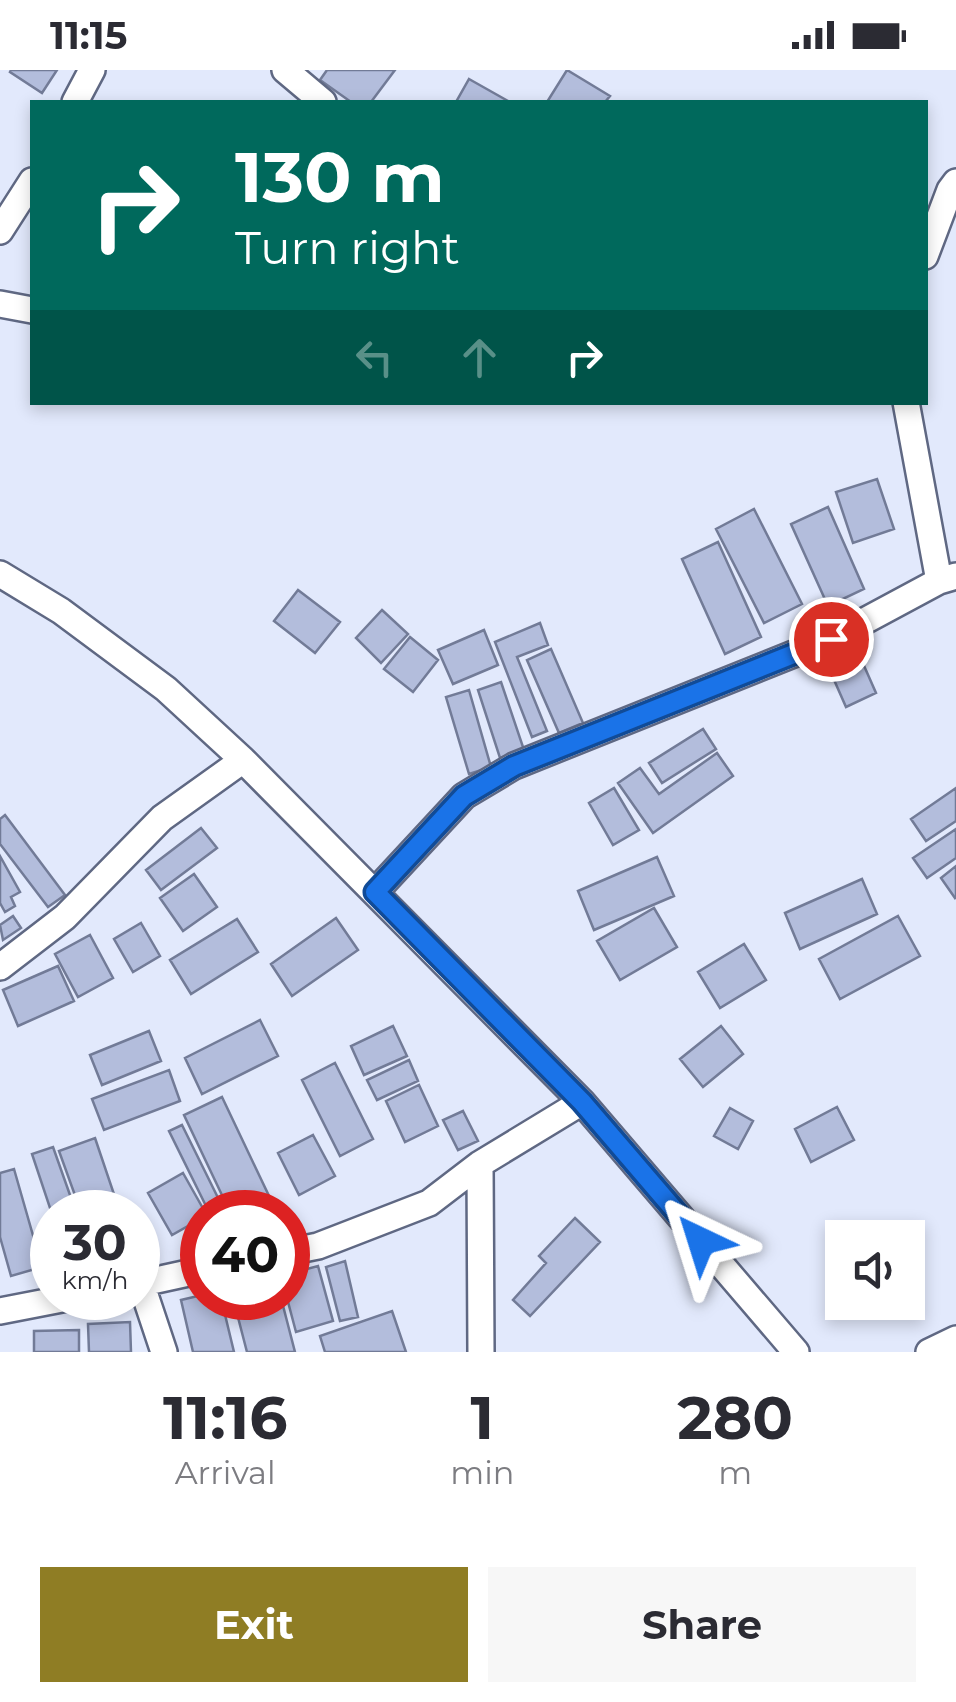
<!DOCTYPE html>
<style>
:root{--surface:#fff;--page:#f7f7f7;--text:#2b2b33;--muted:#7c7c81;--accent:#8f7d24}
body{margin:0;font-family:Montserrat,sans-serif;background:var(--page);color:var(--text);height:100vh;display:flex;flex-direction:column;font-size:38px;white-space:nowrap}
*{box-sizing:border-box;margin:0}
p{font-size:32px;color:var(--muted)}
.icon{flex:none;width:55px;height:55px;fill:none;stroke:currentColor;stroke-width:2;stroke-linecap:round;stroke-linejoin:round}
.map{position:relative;height:1282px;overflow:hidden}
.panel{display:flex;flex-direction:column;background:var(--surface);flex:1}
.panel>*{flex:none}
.guide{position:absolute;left:30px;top:30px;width:898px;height:305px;border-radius:0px;box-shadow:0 5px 15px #0003;background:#00695c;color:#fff;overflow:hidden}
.tools{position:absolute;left:825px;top:1150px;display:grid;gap:20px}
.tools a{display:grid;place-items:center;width:100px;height:100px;border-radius:0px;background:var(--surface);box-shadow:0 5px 15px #0003;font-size:50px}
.speed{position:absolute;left:30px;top:1120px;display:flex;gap:20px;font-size:50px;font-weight:700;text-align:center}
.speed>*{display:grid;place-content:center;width:130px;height:130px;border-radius:50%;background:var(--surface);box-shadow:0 5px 15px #0003;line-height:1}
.speed small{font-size:25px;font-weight:400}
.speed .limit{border:15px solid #d22;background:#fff;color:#111}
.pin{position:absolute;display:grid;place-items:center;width:85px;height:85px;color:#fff;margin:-42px;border:5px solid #fff;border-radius:50%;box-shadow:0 2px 10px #0007}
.me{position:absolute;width:110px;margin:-55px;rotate:319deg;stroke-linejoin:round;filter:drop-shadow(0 0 8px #0008)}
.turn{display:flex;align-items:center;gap:35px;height:210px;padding:0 40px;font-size:45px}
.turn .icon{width:130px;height:130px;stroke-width:2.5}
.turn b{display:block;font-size:70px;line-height:85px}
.lanes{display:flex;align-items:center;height:95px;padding:0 40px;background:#0003;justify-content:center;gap:50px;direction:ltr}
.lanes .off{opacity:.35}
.eta{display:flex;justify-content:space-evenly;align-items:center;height:170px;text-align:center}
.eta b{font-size:60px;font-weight:700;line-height:70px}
.cta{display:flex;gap:20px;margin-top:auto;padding:20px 40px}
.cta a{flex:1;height:115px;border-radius:0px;background:var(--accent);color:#fff;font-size:40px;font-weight:700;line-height:115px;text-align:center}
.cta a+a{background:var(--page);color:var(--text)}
.status{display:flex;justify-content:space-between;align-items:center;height:70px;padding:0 50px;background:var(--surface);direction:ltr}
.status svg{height:28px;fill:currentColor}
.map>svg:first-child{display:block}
.building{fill:#b3bddc;stroke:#727b97;stroke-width:2.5}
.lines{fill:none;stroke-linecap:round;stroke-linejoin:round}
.minor-casing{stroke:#5f6883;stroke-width:30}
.minor{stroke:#fff;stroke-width:25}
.route-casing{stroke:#114b97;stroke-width:25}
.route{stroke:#1a73e8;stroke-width:18}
</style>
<div class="status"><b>11:15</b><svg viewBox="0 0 49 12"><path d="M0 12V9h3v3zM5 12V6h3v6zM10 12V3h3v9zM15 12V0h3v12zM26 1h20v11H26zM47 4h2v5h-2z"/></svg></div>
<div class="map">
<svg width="956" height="1282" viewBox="0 0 956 1282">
<rect width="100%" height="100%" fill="#e2e9fc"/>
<path class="building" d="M11,0H57L42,23L10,2Z
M327,0H395L371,32H351L320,10Z
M567,0L610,26L605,32H547Z
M469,9L508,31L507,32H456Z
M877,409L894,459L853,473L836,422Z
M828,437L864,519L828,536L791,454Z
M754,439L802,534L764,553L716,459Z
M718,472L761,567L725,584L682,489Z
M298,520L340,552L315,583L274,551Z
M382,540L408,564L381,593L356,568Z
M540,553L548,575L517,587L547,661L532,667L495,572Z
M484,560L498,595L453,614L438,580Z
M410,567L438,590L413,622L384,599Z
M854,573L876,623L846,637L824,587Z
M551,579L583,653L559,663L527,590Z
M501,612L524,680L500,688L478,620Z
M469,620L491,697L469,704L446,627Z
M703,659L716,679L662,713L649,693Z
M717,683L733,706L653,763L618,713L640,698L659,724Z
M614,718L639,760L613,775L589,733Z
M956,718V751L926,771L911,749Z
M5,745L65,825L48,837L0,774V749Z
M201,758L217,778L161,820L146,800Z
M956,759V788L927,808L913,788Z
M0,786L20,822L11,827L15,836L5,842L0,833Z
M657,787L674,826L594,860L578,821Z
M956,796V827L955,828L941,808Z
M194,804L217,837L183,861L160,828Z
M862,809L877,844L800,879L785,843Z
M654,838L677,877L620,910L597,871Z
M13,846L21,858L3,870L0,855Z
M898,846L920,886L840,929L819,889Z
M336,848L358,880L292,926L271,894Z
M237,849L258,882L191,924L170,890Z
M141,853L160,886L133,902L114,869Z
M90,865L113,908L78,927L55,884Z
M744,874L766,910L720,938L698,902Z
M58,896L74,931L18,956L3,920Z
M260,950L278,986L202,1024L185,988Z
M393,956L407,986L364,1005L351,976Z
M721,956L743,984L703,1017L680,989Z
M149,961L161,991L102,1015L90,985Z
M409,990L418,1011L377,1030L367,1010Z
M335,993L373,1069L340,1086L302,1010Z
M169,1000L180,1031L104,1060L92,1029Z
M419,1015L438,1056L405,1072L386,1031Z
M222,1027L269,1126L234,1142H230L184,1045Z
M837,1037L854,1070L811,1092L795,1059Z
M730,1038L753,1051L738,1079L714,1066Z
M463,1041L478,1071L458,1080L443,1050Z
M182,1055L225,1142H209L169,1061Z
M313,1065L335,1106L299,1125L278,1083Z
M95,1068L120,1142H81L59,1081Z
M53,1077L76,1142L52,1144L32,1084Z
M14,1099L42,1197L11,1206L0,1167V1103Z
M183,1103L205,1142L202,1148L172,1165L148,1123Z
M575,1148L600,1172L530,1246L513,1230L546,1193L539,1186Z
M345,1191L358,1247L340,1251L326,1197Z
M318,1196L333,1251L296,1262L287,1228L288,1204Z
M202,1225L221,1228L234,1282H193L181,1230Z
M233,1228H281L295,1282H247Z
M392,1241L406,1282H325L320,1266Z
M130,1252L131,1282H89L88,1254Z
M79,1260V1282H34V1261Z"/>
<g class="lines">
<g class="minor-casing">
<path id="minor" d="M285,0L323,32
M75,32L92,0
M0,161L32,111
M925,186L950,120L956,112
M0,234L32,240
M906,332L939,511
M0,504L61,541L166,619L243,690L582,1032L796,1282
M375,822L464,726L514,696L831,569L939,511L956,506
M0,897L65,847L162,748L243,690
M480,1094L481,1282
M288,1182L318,1176L429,1133L480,1094L582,1032
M141,1213L164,1282
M138,1214L202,1200
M0,1241L67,1228
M929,1282L956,1269"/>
</g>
<use href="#minor" class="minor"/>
</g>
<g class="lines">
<g class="route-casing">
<path id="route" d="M701,1171L582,1032L375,822L464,726L514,696L831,569"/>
</g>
<use href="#route" class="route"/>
</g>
</svg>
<div class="tools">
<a><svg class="icon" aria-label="sound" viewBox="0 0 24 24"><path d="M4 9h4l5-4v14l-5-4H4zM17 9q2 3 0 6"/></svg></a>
</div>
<div class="speed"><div>30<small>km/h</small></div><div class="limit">40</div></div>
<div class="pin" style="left:831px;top:569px;background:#d93025"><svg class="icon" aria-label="arrive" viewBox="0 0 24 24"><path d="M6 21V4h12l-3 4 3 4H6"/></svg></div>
<svg class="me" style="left:701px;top:1171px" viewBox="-20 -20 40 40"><path d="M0-17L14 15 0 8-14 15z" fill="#1a73e8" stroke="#fff" stroke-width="4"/></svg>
<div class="guide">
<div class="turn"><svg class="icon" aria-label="right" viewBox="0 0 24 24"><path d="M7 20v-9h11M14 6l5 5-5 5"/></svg><div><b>130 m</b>Turn right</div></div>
<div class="lanes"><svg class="icon off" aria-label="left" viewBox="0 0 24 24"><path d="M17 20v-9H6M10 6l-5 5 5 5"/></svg><svg class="icon off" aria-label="ahead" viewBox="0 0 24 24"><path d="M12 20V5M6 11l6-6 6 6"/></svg><svg class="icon" aria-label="right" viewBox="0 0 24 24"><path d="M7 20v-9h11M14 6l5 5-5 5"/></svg></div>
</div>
</div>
<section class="panel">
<div class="eta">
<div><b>11:16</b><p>Arrival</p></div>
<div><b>1</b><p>min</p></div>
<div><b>280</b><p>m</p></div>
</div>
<div class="cta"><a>Exit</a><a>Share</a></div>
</section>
